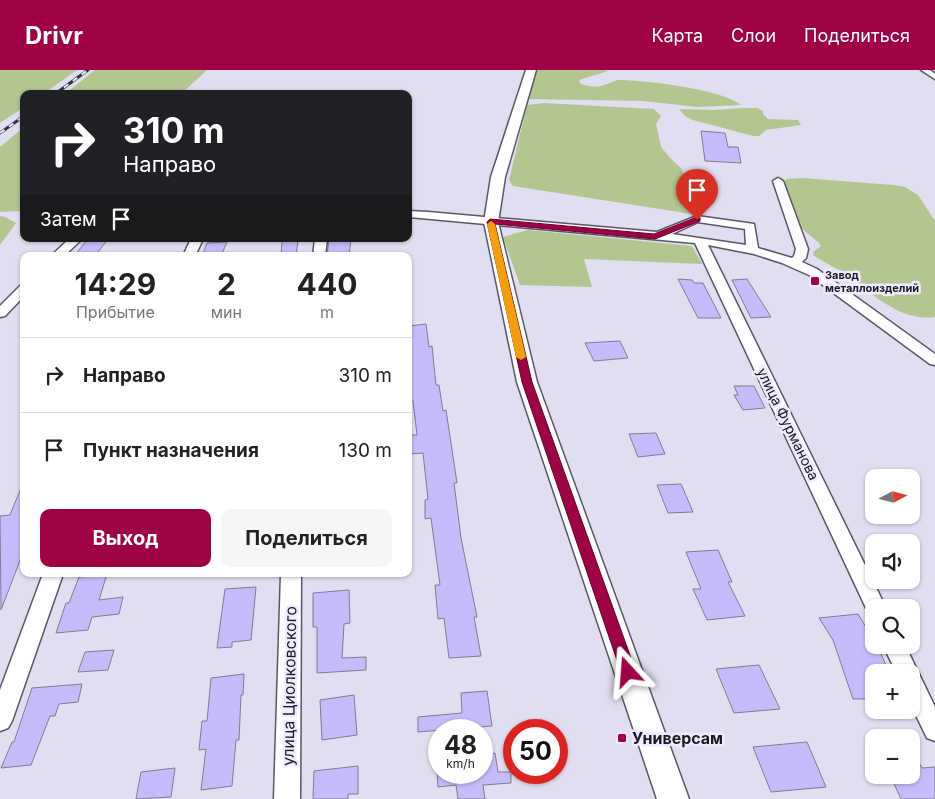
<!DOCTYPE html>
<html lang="ru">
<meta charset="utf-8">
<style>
:root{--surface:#fff;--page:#f6f6f6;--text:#222;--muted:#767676;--line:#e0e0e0;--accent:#9f0245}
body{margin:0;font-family:Inter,sans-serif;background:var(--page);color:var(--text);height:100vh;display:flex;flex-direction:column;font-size:19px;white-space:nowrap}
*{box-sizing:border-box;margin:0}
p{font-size:16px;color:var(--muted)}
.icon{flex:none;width:28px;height:28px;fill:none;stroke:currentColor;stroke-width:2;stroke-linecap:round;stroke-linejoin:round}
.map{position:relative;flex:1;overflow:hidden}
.drawer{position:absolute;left:20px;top:182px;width:392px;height:325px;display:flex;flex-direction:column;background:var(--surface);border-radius:10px;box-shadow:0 1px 4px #0004}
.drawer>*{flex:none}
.guide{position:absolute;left:20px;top:20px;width:392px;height:152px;border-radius:10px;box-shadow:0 1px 4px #0004;background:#202124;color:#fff;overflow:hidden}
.needle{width:32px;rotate:83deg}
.buttons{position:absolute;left:865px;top:399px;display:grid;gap:10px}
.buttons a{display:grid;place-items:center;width:55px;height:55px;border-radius:10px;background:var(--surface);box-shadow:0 1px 4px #0004;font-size:25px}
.speed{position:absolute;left:428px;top:649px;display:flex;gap:10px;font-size:25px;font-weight:700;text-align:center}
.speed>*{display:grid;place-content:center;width:65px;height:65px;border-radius:50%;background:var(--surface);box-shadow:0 1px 4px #0004;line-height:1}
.speed small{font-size:12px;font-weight:400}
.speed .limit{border:8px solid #d22;background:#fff;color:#111}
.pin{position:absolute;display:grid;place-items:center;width:42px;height:42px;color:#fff;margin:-51px -21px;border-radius:50% 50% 50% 0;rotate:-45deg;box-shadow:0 0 5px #0007}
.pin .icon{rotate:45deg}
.me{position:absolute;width:55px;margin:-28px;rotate:341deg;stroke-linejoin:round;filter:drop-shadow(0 0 4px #0008)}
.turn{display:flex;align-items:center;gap:18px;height:105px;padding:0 20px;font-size:22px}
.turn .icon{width:65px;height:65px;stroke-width:2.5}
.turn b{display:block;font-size:35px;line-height:42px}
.then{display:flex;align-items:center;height:48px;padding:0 20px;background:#0003;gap:10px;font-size:19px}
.eta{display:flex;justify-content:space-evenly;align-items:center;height:85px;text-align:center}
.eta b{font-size:30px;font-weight:700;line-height:35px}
.action{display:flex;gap:10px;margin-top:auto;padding:10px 20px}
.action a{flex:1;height:58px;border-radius:10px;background:var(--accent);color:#fff;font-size:20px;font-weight:700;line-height:58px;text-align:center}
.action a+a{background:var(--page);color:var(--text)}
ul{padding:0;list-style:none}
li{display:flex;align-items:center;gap:15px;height:75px;padding:0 20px;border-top:1px solid var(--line)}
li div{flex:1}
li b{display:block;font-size:19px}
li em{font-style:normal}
header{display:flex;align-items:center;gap:30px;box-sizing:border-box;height:70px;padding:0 25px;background:var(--accent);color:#fff}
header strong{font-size:24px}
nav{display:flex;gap:28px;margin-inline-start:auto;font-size:18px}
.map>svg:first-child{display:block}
.green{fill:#b3c68f}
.building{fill:#c6bcfc;stroke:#7f7d8d}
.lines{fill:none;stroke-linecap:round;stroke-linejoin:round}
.minor-casing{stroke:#595766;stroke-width:3}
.major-casing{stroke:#595766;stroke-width:3}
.minor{fill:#fff;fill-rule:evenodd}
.major{fill:#fff;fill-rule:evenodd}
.rail-casing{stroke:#33323a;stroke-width:3}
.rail{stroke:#edebfd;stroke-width:2;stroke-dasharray:5.5;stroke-linecap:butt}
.route{fill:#9f0245;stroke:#67012d}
.slow{fill:#f59e0b}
.poi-dot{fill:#9f0245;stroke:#edebfd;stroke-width:2}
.labels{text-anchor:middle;stroke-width:5;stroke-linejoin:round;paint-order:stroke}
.far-poi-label{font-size:11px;font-weight:bold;fill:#1a191f;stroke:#edebfd;text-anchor:start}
.street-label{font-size:14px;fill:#1a191f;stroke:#edebfd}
.near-street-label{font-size:16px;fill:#1a191f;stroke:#edebfd}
.near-poi-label{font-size:16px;font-weight:bold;fill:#1a191f;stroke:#edebfd;text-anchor:start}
</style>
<header>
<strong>Drivr</strong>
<nav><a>Карта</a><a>Слои</a><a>Поделиться</a></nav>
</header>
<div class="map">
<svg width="935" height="729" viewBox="0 0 935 729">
<rect width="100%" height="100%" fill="#e0def0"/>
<path class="green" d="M0,0H77L43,24H24V37L0,53Z
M95,0H207L181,24H65Z
M536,0H604L608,1L579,10L581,14C591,17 597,18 607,14C611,13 613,11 618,10C643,10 722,19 741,35L697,37L643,31L529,29Z
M544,33L654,39L661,46L656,54L661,77L671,89L681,98L695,127L698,145L513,116L509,110L527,35Z
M743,38H757L763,41V44L768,49L798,50L801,55L766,60L759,66H753L693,50L685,46L679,39L714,40Z
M24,57V141L0,142V77Z
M802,108L894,115L905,117L918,125L935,151V247C899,252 871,222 844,203C834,197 824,192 814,186L813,182L821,176L818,172L800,157L784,112L787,109Z
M0,146L5,147L16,153L0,175Z
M528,160L692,176L702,194L584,189L592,217L520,215L503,167Z"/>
<path class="building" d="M701,61L725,63L728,77H738L741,93L705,91Z
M88,169H108L95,186H74Z
M329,169H351L349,186H327Z
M282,171H298L296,186H281Z
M227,172L221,186H202L207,173Z
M678,209L692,210L694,213H703L721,248H698Z
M747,209L771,247L751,248L732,210Z
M426,254L429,277L432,276L436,315H439L443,341L446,340L457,413H454L461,468L477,547H474L481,586L449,588L444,548L438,549L435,515H440L431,448L425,449V430L428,429L423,383L409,384V365H417L413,331L409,332V256Z
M620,271L628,288L594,291L585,273Z
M734,316H754L765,338L743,340L734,325H738Z
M656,363L665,384L638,387L629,364Z
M23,413L24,480L1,540L0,446L10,445Z
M681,414L693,442L668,443L657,415Z
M718,480L732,512H728L745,546L707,550L693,519H701L686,482Z
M91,504H107L99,530L123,527L119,544L92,547L88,560L56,563L66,533H69L79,507L91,506Z
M256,517L251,570L232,572V577L217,578L225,519Z
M349,520L350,553L344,554L342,588L366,587V600L317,603V557H313V523Z
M858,544L874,570V575H877L889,602H874V629H853L833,570L819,548Z
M114,580L108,600L78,602L85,582Z
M759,595L780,639L734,643L716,599Z
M244,604L243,625H241L239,670H236L232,716L201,720L206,679L199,680L202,651H207L211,608Z
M82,614L78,632L59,634L55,646H50L31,695L1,698L12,672H14L32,618Z
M487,621L492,656L418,662V647L462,643L461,623Z
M354,625L357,665L322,670L320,630Z
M807,672L826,717L771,722L753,677Z
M911,679L922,698L935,697V729H901L890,705H911Z
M495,683L498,702H511V713L483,715L485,729H458L456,715L438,717L437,702H481V685Z
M358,696V724H348V729H313L314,701Z
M175,698L171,727L136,729L141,702Z"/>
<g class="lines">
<g class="minor-casing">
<path id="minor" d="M921,0H930L935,4V9Z
M778,108L783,111L808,179L806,188L802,192L817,199L935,284V295L930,294L809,205L782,193L754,184L708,175L886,538H874V545L869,544L866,538L695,173L409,147V141L428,142L657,162L697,146L754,154L758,178L792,188L794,186L796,179L773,111ZM698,152L745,159L746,175L672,164Z
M69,169H82L64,186H51Z
M191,169H203L195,186H183Z
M315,169H327L325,186H313Z
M24,215V226L5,246L0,247V236L20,216Z
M43,504H63L12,651L8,658L0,661V620Z
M281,504H301L300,729H274Z
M883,575H905L935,637V671L927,668L911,635V602H896Z"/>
</g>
<g class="major-casing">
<path id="major" d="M526,0H536L505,107L498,152L537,312L689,729H657L517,312L484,152L491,107Z"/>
</g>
<use href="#minor" class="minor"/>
<use href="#major" class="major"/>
<g class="rail-casing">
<path id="rail" d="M55,24L88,0
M0,63L24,46"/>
</g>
<use href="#rail" class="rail"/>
</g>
<path class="route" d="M697,147L700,148V151L655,169L495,154L532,312L636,602L634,607L628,609L623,607L621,602L522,312L487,152L490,149L654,164Z"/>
<path class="slow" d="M491,151L495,154L526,287L521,290L516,287L487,154Z"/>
<g class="poi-dot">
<rect x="810" y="206" width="10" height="10" rx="2.5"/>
<rect x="617" y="663" width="10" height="10" rx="2.5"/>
</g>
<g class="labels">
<g class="far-poi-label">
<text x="825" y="209">Завод<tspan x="825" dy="13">металлоизделий</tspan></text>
</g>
<g class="street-label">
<text transform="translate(788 354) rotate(64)" y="5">улица Фурманова</text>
</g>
<g class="near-street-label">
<text transform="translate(289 616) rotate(-89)" y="6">улица Циолковского</text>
</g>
<g class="near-poi-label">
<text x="632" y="674">Универсам</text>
</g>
</g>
</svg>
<div class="buttons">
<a><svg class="needle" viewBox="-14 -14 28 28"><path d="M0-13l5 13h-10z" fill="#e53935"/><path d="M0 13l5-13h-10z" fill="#767676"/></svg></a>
<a><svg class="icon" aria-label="sound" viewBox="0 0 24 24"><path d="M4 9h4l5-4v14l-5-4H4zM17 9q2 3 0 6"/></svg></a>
<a><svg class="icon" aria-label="search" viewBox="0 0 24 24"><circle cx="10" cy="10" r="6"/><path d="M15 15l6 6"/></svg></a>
<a>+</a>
<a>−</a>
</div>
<div class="speed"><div>48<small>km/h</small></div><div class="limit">50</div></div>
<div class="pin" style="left:697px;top:150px;background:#d93025"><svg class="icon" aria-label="arrive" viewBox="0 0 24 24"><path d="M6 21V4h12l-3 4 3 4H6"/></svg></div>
<svg class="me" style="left:628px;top:602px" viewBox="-20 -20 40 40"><path d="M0-17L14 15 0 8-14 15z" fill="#9f0245" stroke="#fff" stroke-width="4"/></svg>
<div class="guide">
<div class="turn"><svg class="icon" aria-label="right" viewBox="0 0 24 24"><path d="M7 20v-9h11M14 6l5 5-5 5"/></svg><div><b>310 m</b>Направо</div></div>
<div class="then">Затем<svg class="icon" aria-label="arrive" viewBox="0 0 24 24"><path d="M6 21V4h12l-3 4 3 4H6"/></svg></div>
</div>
<section class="drawer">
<div class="eta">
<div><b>14:29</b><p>Прибытие</p></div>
<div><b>2</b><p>мин</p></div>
<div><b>440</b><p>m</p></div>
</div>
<ul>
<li><svg class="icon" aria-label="right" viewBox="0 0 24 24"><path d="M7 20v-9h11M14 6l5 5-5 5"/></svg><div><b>Направо</b></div><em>310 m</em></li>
<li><svg class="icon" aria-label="arrive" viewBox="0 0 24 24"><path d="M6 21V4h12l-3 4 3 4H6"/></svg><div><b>Пункт назначения</b></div><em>130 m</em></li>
</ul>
<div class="action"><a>Выход</a><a>Поделиться</a></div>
</section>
</div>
